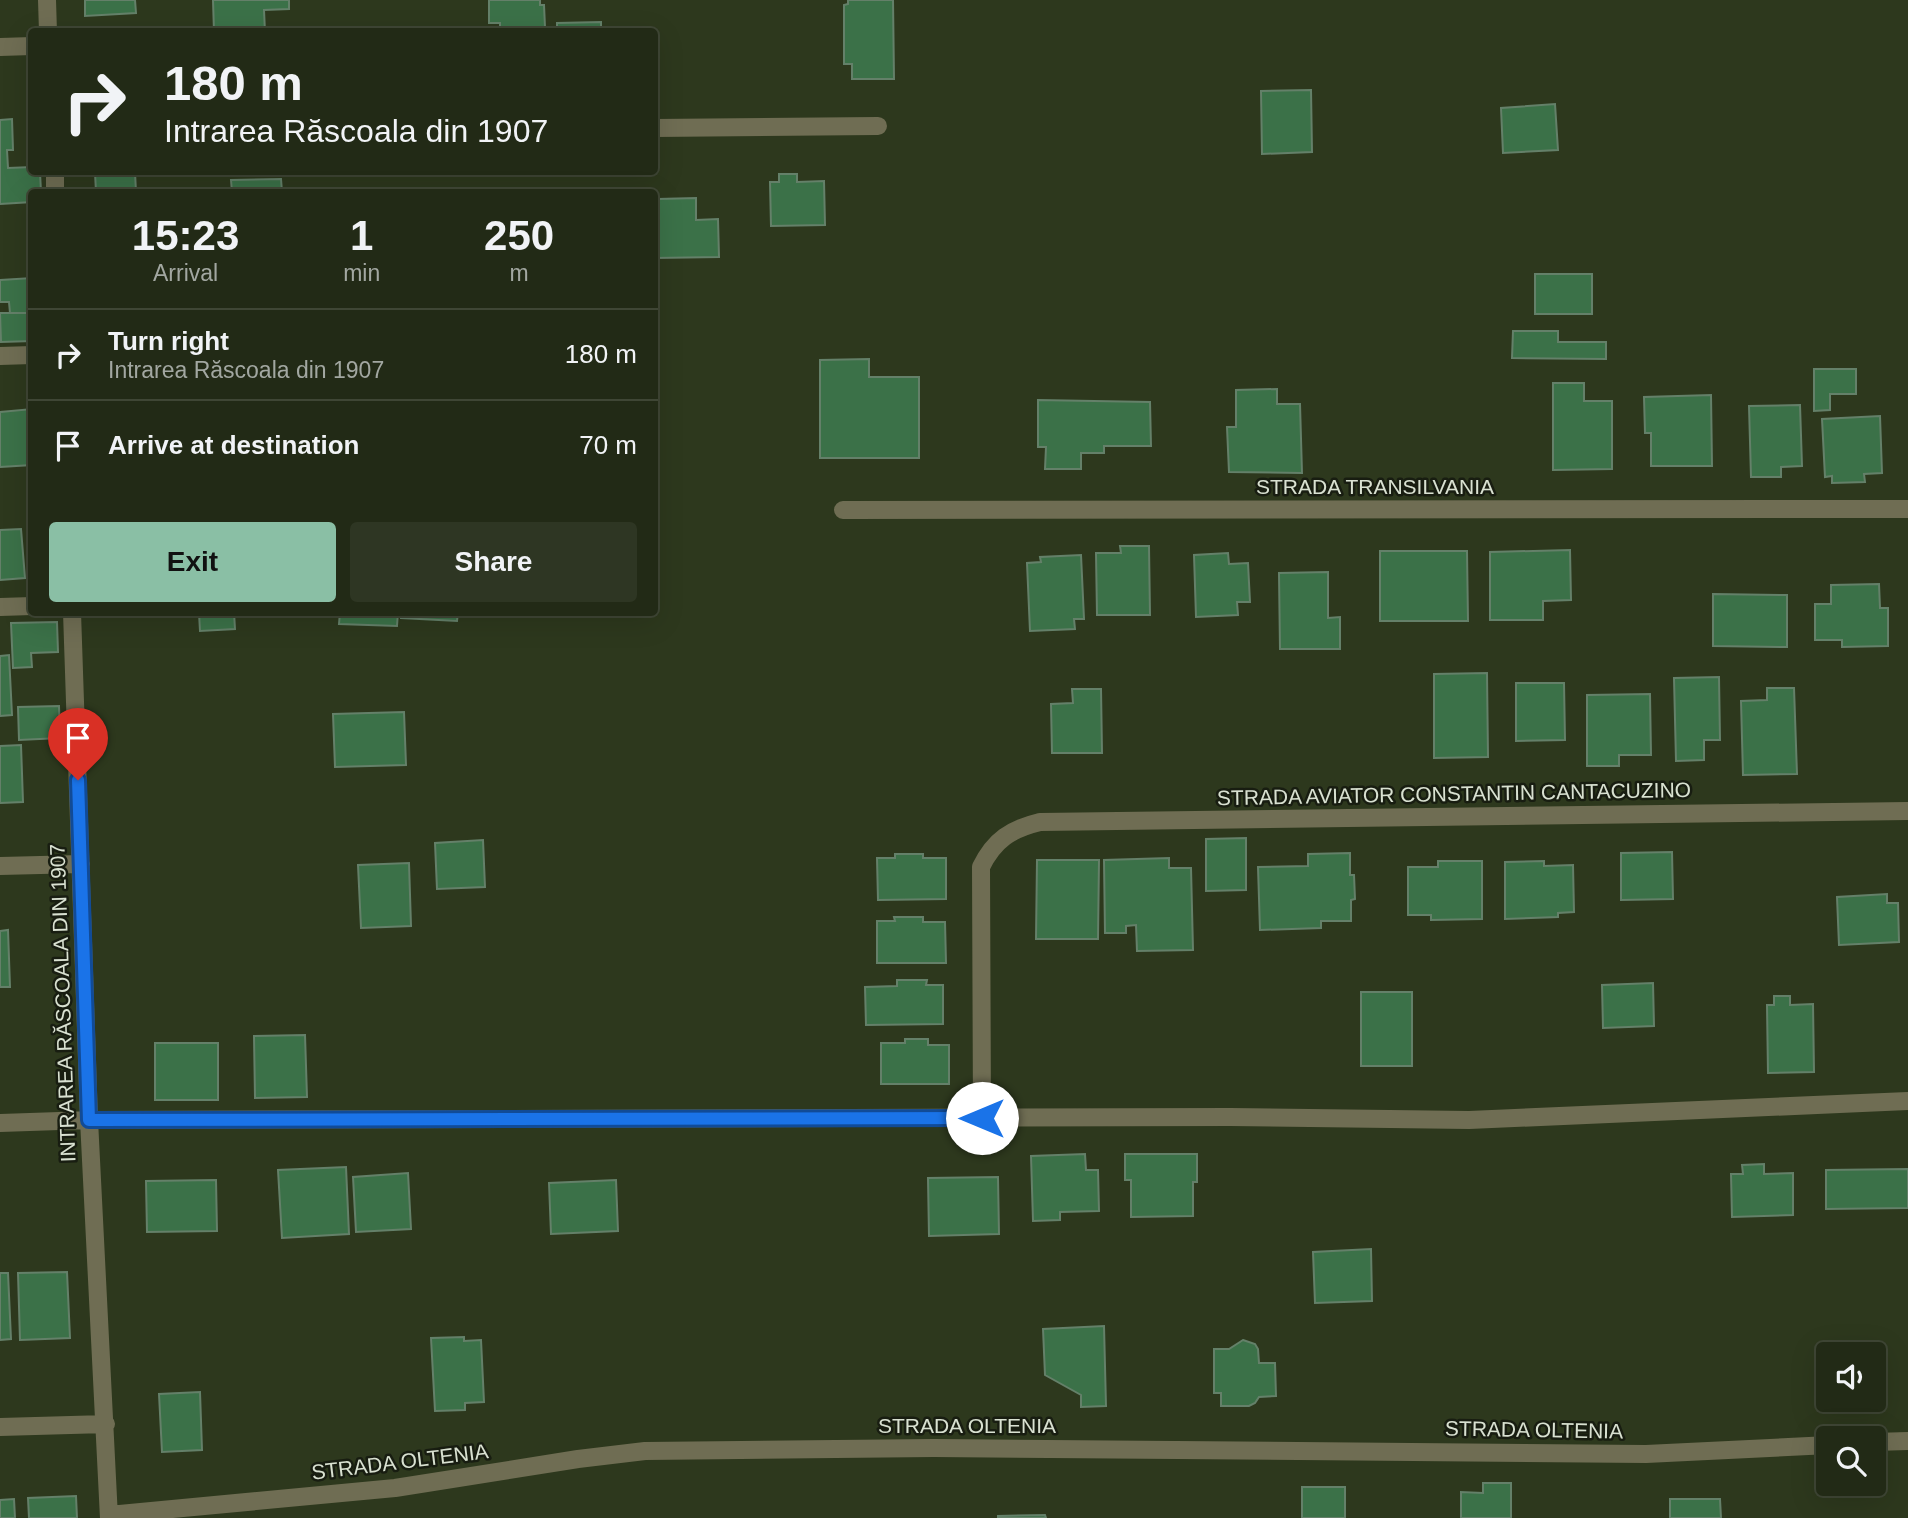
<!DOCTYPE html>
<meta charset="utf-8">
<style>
:root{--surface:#222a16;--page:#2e3623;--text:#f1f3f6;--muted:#a2a7a1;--line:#3f4635;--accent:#8abfa5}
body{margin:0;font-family:Arial,sans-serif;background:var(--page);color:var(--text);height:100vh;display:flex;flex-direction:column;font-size:26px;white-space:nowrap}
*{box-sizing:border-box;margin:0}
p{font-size:23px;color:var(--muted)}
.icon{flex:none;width:38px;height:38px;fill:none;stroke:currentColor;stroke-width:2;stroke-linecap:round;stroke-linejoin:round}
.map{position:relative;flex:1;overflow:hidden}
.side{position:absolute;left:28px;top:189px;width:630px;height:427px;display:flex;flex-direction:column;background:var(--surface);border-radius:7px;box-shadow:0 7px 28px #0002,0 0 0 2px var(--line)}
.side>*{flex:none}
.hud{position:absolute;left:28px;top:28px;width:630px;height:147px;border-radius:7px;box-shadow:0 7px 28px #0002,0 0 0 2px var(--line);background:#222a16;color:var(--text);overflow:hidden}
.tools{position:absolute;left:1816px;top:1342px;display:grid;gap:14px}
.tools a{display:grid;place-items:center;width:70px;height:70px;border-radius:7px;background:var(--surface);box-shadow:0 7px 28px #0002,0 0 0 2px var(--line);font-size:35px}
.pin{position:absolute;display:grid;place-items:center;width:60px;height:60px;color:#fff;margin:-72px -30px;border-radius:50% 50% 50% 0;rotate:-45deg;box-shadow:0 0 7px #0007}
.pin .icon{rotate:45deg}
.me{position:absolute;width:77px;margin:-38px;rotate:270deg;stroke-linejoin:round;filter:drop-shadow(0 0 5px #0008)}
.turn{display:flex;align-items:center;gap:24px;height:147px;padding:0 21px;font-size:32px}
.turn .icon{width:91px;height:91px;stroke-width:2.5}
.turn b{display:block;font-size:49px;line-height:60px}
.eta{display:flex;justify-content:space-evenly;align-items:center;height:119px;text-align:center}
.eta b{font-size:42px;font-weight:700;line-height:49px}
.button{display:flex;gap:14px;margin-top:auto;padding:14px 21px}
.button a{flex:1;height:80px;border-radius:7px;background:var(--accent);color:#111;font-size:28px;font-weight:700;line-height:80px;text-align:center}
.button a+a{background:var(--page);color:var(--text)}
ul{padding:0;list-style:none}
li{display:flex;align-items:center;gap:21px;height:91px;padding:0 21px;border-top:2px solid var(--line)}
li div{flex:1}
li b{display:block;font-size:26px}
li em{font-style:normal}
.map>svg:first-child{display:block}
.building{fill:#3b7148;stroke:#648069;stroke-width:2}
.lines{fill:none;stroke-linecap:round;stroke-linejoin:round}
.minor{stroke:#6f6d53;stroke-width:18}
.route-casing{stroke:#114b97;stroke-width:18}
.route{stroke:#1a73e8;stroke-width:12}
.labels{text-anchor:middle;stroke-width:5;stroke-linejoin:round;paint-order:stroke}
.street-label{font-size:21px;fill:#d9e1d1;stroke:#181d11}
</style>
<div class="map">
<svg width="1908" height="1518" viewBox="0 0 1908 1518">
<rect width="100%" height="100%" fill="#2d381d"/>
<path class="building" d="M85,0H135L136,13L85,16Z
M213,0H289V9L264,10L265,32H214Z
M489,0H540V5H544L545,27L540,28V32H500V23H489Z
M848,0H893L894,79H852V64H844V5L848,4Z
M601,22V32H557V23Z
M1311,90L1312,152L1262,154L1261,91Z
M1555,104L1558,150L1503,153L1501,108Z
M12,119L13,150H7L8,168L32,167V172H40L41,192H32V202L0,204V120Z
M135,172L136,192H96L95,173Z
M779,174H797V182L824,181L825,225L771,226L770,182H779Z
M281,179L282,192H232L231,180Z
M696,198V220L718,219L719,257L655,258V221H658V199Z
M1535,274H1592V314H1535Z
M32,278V313H10L9,302H0V280Z
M0,313H32V341L1,342Z
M1513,331H1558V342H1606V359L1512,358Z
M869,359V377H919V458H820V360Z
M1814,369H1856V394H1830V410L1814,411Z
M1553,383H1584V401H1612V469L1553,470Z
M1277,389V404H1300L1302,473L1229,472L1227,427H1236V390Z
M1711,395L1712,466H1651V433H1645L1644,397Z
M1038,400L1150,402L1151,446H1104V453H1081V469H1045L1046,447H1038Z
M1800,405L1802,466L1781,467V477H1751L1749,406Z
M32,409V465L0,467V412Z
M1880,416L1882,473L1864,474L1865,482L1832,483V476L1825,477L1822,419Z
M21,529L25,578L0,580V530Z
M1120,546H1149L1150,615H1097L1096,553H1121Z
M1570,550L1571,600L1543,601V620H1490V552Z
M1380,551H1467L1468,621H1380Z
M1228,553L1229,564L1248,563L1250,602H1237L1238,615L1196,617L1194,555Z
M1081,555L1084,619H1074L1075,629L1030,631L1027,563L1041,562L1040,557Z
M1328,572V618L1340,617V649H1280L1279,573Z
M1879,584L1880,608H1888V646L1842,647V640H1815V604H1831V585Z
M1713,594L1787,595V647L1713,646Z
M234,612L235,629L200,631L199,613Z
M340,612H398L397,626L339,624Z
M401,612H458L457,621L401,618Z
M57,622L58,652L31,653L32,667L13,668L11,623Z
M9,655L12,715L0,716V656Z
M1487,673L1488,757L1434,758V674Z
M1719,677L1720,740H1704V760L1676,761L1674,678Z
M1516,683H1564L1565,740L1516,741Z
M1767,688H1794L1797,774L1743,775L1741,701L1767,700Z
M1072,689H1101L1102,753H1052L1051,704L1073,703Z
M1650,694L1651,755H1619V766H1587V695Z
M59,706L60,738L19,740L18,707Z
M404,712L406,765L335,767L333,714Z
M21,745L23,802L0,803V746Z
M1246,838V890L1206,891V839Z
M483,840L485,887L437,889L435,843Z
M1672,852L1673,899L1621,900V853Z
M1350,853V875H1354L1355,899L1351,900V921H1321V928L1260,930L1258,867L1308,866V854Z
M895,854H923V858H946V899L878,900L877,858H895Z
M1169,858V868H1191L1193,950L1137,951L1136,925L1126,926V933H1105L1104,860Z
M1037,860H1099L1098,939H1036Z
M1438,861H1482V919L1431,920V915H1408V867H1438Z
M1544,861V866L1573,865L1574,912L1558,913V917L1505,919V862Z
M409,863L411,926L361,928L358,865Z
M1887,894V903H1898L1899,942L1839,945L1837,897Z
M894,917H923V922H945L946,963H877V921H895Z
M8,930L10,987H0V931Z
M897,980H927L926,985H943V1024L866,1025L865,987L897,986Z
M1653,983L1654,1026L1603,1028L1602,985Z
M1361,992H1412V1066H1361Z
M1774,996H1790V1005L1813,1004L1814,1072L1768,1073L1767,1005H1774Z
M305,1035L307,1097L255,1098L254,1036Z
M905,1039H928V1045H949V1084H881V1043H905Z
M155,1043H218V1100H155Z
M1085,1154L1086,1170H1098L1099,1211L1060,1212V1220L1033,1221L1031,1156Z
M1125,1154H1197V1182H1193V1216L1131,1217V1180H1125Z
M1764,1164V1174L1793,1173V1215L1732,1217L1731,1174H1743L1742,1165Z
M346,1167L349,1234L282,1238L278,1170Z
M1908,1169V1208L1826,1209V1170Z
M408,1173L411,1229L356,1232L353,1177Z
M998,1177L999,1234L929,1236L928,1178Z
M216,1180L217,1231L147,1232L146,1181Z
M616,1180L618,1231L551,1234L549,1183Z
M1371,1249L1372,1301L1315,1303L1313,1252Z
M67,1272L70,1338L20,1340L18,1273Z
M0,1273H8L11,1339L0,1340Z
M1104,1326L1106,1406L1081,1407V1395L1045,1375L1043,1329Z
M464,1337V1341L481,1340L484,1402L465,1403V1410L435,1411L431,1338Z
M1243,1340L1255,1344L1258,1349L1259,1363H1275L1276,1396L1259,1397L1255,1403L1249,1406H1221V1393H1214V1349H1229Z
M200,1392L202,1450L162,1452L159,1394Z
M1483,1483H1511V1518H1461V1492L1483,1493Z
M1302,1487H1345V1518H1302Z
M76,1496L77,1518H29L28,1498Z
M14,1499L15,1518H0V1500Z
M1670,1499H1720L1721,1518H1670Z
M1045,1515L1046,1518H998V1516Z"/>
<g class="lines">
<path class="minor" d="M47,0L48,32
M0,47L32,46
M654,128L878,126
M55,172V192
M0,356L32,355
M843,510L1908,509
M0,607L32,606
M72,612L89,1120L109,1518
M0,866L81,864
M982,1118L981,867C994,840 1011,829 1040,822L1908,811
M0,1123L89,1120L1230,1117L1469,1120L1908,1101
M0,1427L106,1424
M1874,1442L1908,1441
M109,1515L395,1488L578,1459L645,1451L934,1448L1646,1454L1829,1445"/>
</g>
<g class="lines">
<g class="route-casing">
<path id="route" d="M78,780L89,1120L982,1118"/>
</g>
<use href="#route" class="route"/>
</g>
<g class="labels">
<g class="street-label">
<text x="1375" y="494">STRADA TRANSILVANIA</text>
<text transform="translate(1454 794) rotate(-1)" y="7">STRADA AVIATOR CONSTANTIN CANTACUZINO</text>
<text transform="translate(63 1003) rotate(-92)" y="7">INTRAREA RĂSCOALA DIN 1907</text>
<text x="967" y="1433">STRADA OLTENIA</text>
<text transform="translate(1534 1430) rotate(1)" y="7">STRADA OLTENIA</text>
<text transform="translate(400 1462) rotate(-7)" y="7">STRADA OLTENIA</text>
</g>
</g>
</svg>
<div class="tools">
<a><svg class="icon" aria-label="sound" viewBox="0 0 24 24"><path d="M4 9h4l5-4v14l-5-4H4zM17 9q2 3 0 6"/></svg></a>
<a><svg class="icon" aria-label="search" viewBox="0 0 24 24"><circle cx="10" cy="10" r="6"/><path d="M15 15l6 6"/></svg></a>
</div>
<div class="pin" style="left:78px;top:780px;background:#d93025"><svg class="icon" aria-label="arrive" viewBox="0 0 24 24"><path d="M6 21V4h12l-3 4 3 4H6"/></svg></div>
<svg class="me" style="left:982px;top:1118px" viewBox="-20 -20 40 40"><circle r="19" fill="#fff"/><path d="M0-13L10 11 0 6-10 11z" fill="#1a73e8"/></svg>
<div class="hud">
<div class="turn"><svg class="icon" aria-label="right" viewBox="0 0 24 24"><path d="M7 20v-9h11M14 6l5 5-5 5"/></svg><div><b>180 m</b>Intrarea Răscoala din 1907</div></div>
</div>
<section class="side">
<div class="eta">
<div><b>15:23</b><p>Arrival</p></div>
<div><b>1</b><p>min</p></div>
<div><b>250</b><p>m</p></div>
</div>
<ul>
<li><svg class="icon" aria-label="right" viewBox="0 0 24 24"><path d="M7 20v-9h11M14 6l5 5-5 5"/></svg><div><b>Turn right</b><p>Intrarea Răscoala din 1907</p></div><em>180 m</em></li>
<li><svg class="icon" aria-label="arrive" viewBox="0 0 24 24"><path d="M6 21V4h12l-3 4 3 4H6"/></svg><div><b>Arrive at destination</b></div><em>70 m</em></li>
</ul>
<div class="button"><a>Exit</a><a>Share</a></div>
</section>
</div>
